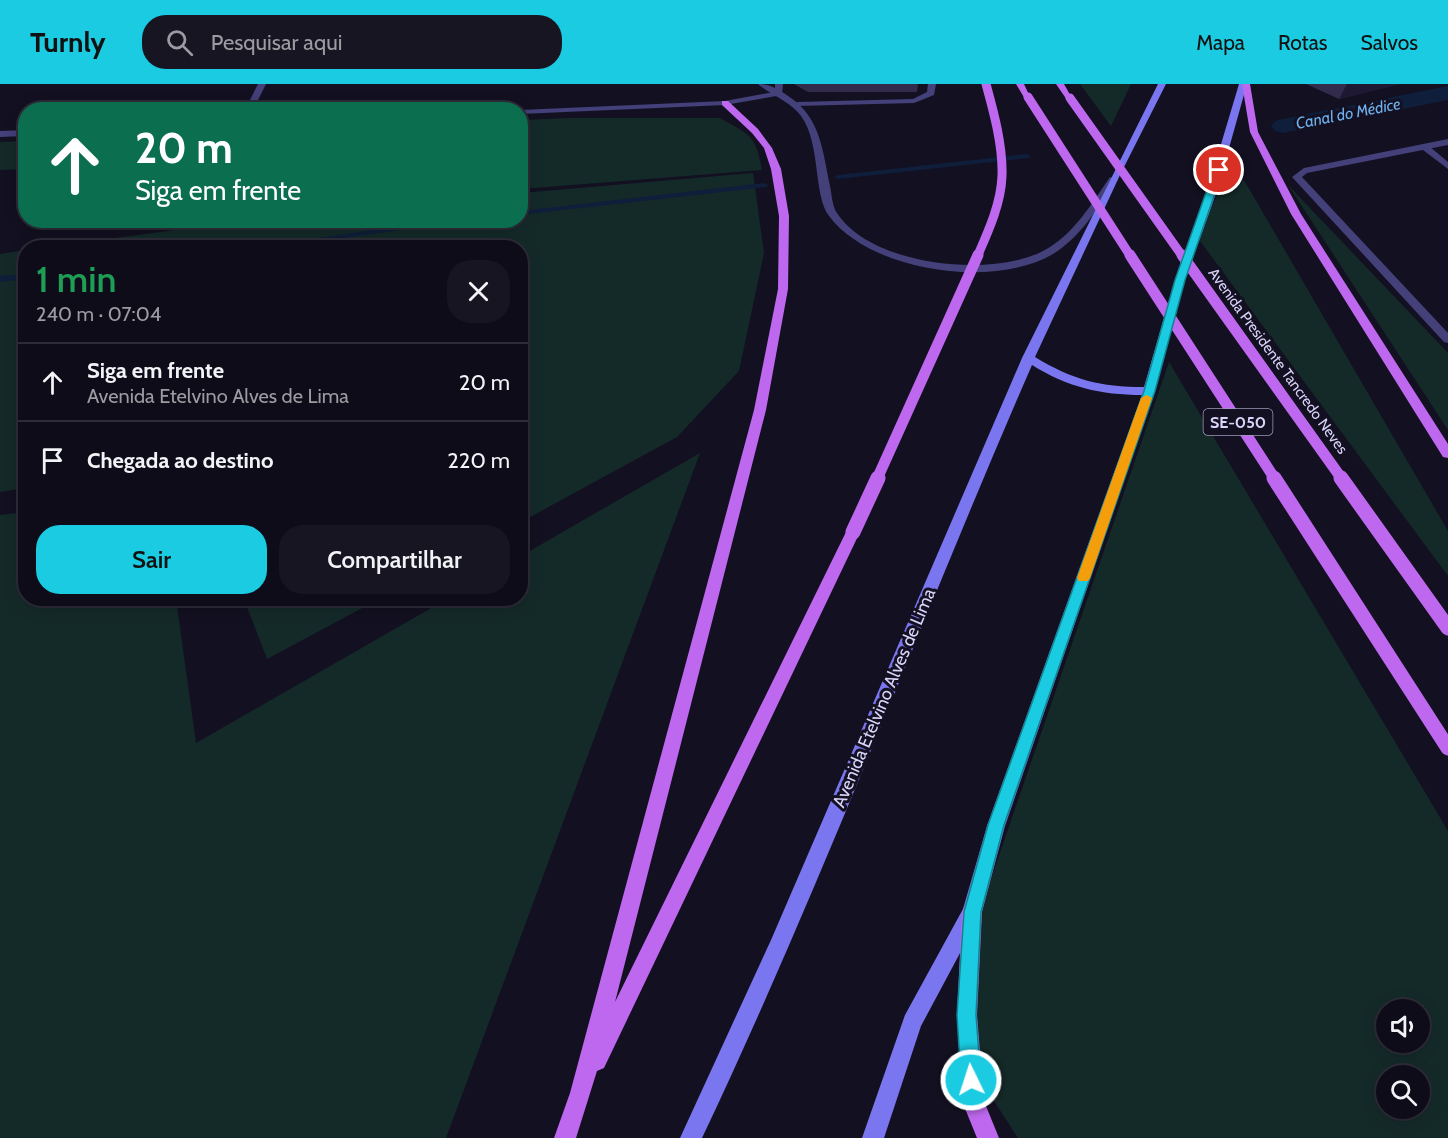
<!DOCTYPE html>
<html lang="pt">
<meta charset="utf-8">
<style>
:root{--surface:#0e0c19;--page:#171522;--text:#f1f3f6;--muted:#9b9ba2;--line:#2e2c38;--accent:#1acbe1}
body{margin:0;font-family:Cabin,sans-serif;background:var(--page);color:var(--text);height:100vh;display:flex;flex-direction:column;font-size:22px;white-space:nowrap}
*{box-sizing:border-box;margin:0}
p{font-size:20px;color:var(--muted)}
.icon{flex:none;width:33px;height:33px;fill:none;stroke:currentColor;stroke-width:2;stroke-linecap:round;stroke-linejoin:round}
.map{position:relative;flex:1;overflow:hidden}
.drawer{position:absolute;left:18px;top:156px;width:510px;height:366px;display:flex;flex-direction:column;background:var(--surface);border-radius:24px;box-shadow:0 3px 15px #0003,0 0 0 2px var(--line)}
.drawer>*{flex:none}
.guide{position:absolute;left:18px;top:18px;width:510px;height:126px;border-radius:24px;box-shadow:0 3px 15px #0003,0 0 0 2px var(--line);background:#0b6e4f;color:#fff;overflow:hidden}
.buttons{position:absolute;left:1376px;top:915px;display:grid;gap:12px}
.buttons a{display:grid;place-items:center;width:54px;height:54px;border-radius:50%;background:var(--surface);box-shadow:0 3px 15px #0003,0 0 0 2px var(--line);font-size:30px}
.pin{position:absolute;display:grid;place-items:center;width:51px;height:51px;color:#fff;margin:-26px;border:3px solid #fff;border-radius:50%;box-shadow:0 2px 6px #0007}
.me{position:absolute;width:66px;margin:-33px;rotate:356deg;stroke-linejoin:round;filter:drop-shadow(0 0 4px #0008)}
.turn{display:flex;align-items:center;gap:21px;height:126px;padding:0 18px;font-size:27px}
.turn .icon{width:78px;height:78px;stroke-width:2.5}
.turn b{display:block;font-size:42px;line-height:51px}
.round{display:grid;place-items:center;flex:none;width:63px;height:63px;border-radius:24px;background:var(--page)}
.summary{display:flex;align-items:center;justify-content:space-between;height:102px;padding:0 18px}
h1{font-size:36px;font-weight:600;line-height:45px;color:#1e9e55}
.button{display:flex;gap:12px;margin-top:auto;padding:12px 18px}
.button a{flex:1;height:69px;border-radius:24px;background:var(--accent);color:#111;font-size:24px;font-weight:600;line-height:69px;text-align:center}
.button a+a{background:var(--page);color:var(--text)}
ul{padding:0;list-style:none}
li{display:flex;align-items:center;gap:18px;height:78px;padding:0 18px;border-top:2px solid var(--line)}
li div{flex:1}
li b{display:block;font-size:22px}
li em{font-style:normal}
header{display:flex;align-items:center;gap:36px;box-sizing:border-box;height:84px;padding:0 30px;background:var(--accent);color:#111}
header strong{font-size:28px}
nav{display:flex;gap:33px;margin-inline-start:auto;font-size:21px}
.search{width:420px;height:54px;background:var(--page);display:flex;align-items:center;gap:15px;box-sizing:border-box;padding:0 21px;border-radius:24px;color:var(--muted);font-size:22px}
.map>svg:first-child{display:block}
.green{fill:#142a29;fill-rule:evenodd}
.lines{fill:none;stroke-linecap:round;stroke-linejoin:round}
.stream{fill:#0f1e3a;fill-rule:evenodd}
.canal{fill:#0f1e3a;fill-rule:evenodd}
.service{fill:#43407a;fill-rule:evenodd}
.minor{fill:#43407a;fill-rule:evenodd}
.tertiary{fill:#43407a;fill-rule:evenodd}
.secondary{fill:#7a76ef;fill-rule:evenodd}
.primary{fill:#bd68ee;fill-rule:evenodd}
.primary-bridge-far2{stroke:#bd68ee;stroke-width:9}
.primary-bridge-far1{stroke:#bd68ee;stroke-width:11}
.primary-bridge{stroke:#bd68ee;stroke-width:15}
.wall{fill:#322b4c}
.shaded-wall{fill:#1e1833}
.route{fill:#1acbe1;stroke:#118492;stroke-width:1.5}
.slow{fill:#f59e0b}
.labels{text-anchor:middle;stroke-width:6;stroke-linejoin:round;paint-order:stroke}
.far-street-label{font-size:15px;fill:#d9d4fa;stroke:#131021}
.far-water-label{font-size:16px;font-style:italic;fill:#6eb1ee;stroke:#131021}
.shield{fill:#131021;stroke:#9e99b9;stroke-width:1.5}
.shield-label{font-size:16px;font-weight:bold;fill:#d9d4fa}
.street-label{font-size:18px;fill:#d9d4fa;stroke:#131021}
</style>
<header>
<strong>Turnly</strong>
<div class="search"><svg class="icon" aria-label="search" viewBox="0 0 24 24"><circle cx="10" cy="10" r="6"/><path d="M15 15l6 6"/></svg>Pesquisar aqui</div>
<nav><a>Mapa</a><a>Rotas</a><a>Salvos</a></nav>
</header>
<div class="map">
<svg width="1448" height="1054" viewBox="0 0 1448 1054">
<rect width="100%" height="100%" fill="#131021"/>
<path class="green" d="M1080,0H1131L1111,42Z
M570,34H720C750,51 756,51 762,86L521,105V36Z
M25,57V85L0,86V58Z
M753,89L764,169L739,287L677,353L521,438L520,164L47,163L250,136H520L521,109Z
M1226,93L1244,96L1448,447V492L1197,153Z
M1288,101L1448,269V346Z
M25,166V404L0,408V170Z
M1169,278L1448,747V1054H1018L992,1014L965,925L974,844ZM1386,926H1419V958H1386ZM1386,992H1419V1024H1386Z
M700,369L446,1054H0V431L25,428L26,514L176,515L196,659L447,515L520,514L521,472Z
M244,515H379L267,575Z"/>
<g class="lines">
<path class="stream" d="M1026,70L1030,72L1029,74L838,95L834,93L838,91Z
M764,99L768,101L767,103L520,131V127Z
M443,136H469L275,164H249Z
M26,190V195L0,198V192Z"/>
<path class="canal" d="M1448,2V16L1283,49L1275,47L1271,42L1275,37L1283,35Z"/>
<path class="service" d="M775,0H783L782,11L775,9Z"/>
<path class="minor" d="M258,0H266L253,26H245Z
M928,0H936L934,11L914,19L797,22L793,20L797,18L913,15L927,8Z
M779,7H782V11L725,21L520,30V26L725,17Z
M26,46V52L0,53V47Z
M1423,62H1429L1448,78V85L1423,66Z"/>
<path class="tertiary" d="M758,0C771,0 780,6 791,14C821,35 823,69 830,102C832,111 832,122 837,129C871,182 991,194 1043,167C1073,152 1092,119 1110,93L1118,95C1099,122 1081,153 1053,170C994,205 871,188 829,132C813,111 821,59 801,32C790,17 772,12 758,0Z
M1448,55V61L1307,89L1302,93L1448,249V259L1444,258L1292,93L1304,84Z"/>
<path class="secondary" d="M1158,0H1166L1120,91L1035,273C1073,296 1100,303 1144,303L1175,196L1207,107L1239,0H1247L1217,107L1185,196L1155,307L1005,742L982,828L921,942L884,1054H862L905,931L963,825L987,742L1142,311C1101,311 1067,303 1032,281C920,538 822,801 702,1054H680L771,856L1022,274Z"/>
<path class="primary" d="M1016,0H1024L1031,15H1025Z
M1056,0H1064L1073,16H1067Z
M1242,0H1250L1258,48L1301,130L1448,360V374L1443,373L1291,130L1250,48Z
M722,17H728L758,45L772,64L781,85L789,132L788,205L766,326L615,918L846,448L853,443L860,448L604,984L597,987L576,1054H554L570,1009L754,326L778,205L779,132L771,85L764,64L752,49L722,21Z
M972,818L979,821L982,828L977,931L984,1017L999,1054H977L962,1017L957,931L962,828L965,821Z"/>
<path class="primary-bridge-far2" d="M1028,13L1131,173
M1070,14L1183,173
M977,173C988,148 1001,120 1002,92C1003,62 994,29 986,0"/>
<path class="primary-bridge-far1" d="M1130,171L1275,395
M1182,171L1342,395
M877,395L978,171"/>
<path class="primary-bridge" d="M1274,394L1448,664
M1341,394L1448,544
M853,448L878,394"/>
</g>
<path class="wall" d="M794,0H918L917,8H808Z
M1306,0H1400L1339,15Z"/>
<path class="shaded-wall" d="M1347,0H1400L1339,15Z"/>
<path class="route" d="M1219,83L1223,86L1185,196L1155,307L1004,741L981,828L976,931L981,996L978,1002L971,1005L964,1002L961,996L957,931L964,828L988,741L1144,307L1175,196L1214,86Z"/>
<path class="slow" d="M1147,311L1152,314L1090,494L1088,497H1079L1077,494L1141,314Z"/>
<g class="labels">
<g class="far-street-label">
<text transform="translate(1278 277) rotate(54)" y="5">Avenida Presidente Tancredo Neves</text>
</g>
<g class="far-water-label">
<text transform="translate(1348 29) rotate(-11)" y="6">Canal do Médice</text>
</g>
<rect class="shield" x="1203.5" y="325" width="69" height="26" rx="4.5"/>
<g class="shield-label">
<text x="1238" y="344">SE-050</text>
</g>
<g class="street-label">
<text transform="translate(884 614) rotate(-67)" y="6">Avenida Etelvino Alves de Lima</text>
</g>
</g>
</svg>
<div class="buttons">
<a><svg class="icon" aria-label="sound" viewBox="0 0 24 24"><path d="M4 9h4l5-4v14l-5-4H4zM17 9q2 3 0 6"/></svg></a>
<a><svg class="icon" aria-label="search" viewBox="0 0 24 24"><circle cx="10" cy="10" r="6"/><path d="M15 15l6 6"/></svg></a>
</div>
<div class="pin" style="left:1219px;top:86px;background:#d93025"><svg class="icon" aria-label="arrive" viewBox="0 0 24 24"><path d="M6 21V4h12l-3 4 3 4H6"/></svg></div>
<svg class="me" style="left:971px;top:996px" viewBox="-20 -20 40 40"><circle r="17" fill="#1acbe1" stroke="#fff" stroke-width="3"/><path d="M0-11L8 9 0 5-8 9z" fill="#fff"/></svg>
<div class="guide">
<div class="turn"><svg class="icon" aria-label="ahead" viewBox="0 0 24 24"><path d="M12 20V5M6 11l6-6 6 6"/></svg><div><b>20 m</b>Siga em frente</div></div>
</div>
<section class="drawer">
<div class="summary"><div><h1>1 min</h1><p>240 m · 07:04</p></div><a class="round"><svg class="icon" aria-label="close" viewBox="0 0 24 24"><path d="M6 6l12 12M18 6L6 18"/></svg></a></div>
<ul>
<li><svg class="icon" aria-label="ahead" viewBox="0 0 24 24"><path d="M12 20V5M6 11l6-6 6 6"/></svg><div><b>Siga em frente</b><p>Avenida Etelvino Alves de Lima</p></div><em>20 m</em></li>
<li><svg class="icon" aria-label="arrive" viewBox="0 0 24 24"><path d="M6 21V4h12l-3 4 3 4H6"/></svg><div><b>Chegada ao destino</b></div><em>220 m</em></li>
</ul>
<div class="button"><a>Sair</a><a>Compartilhar</a></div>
</section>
</div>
